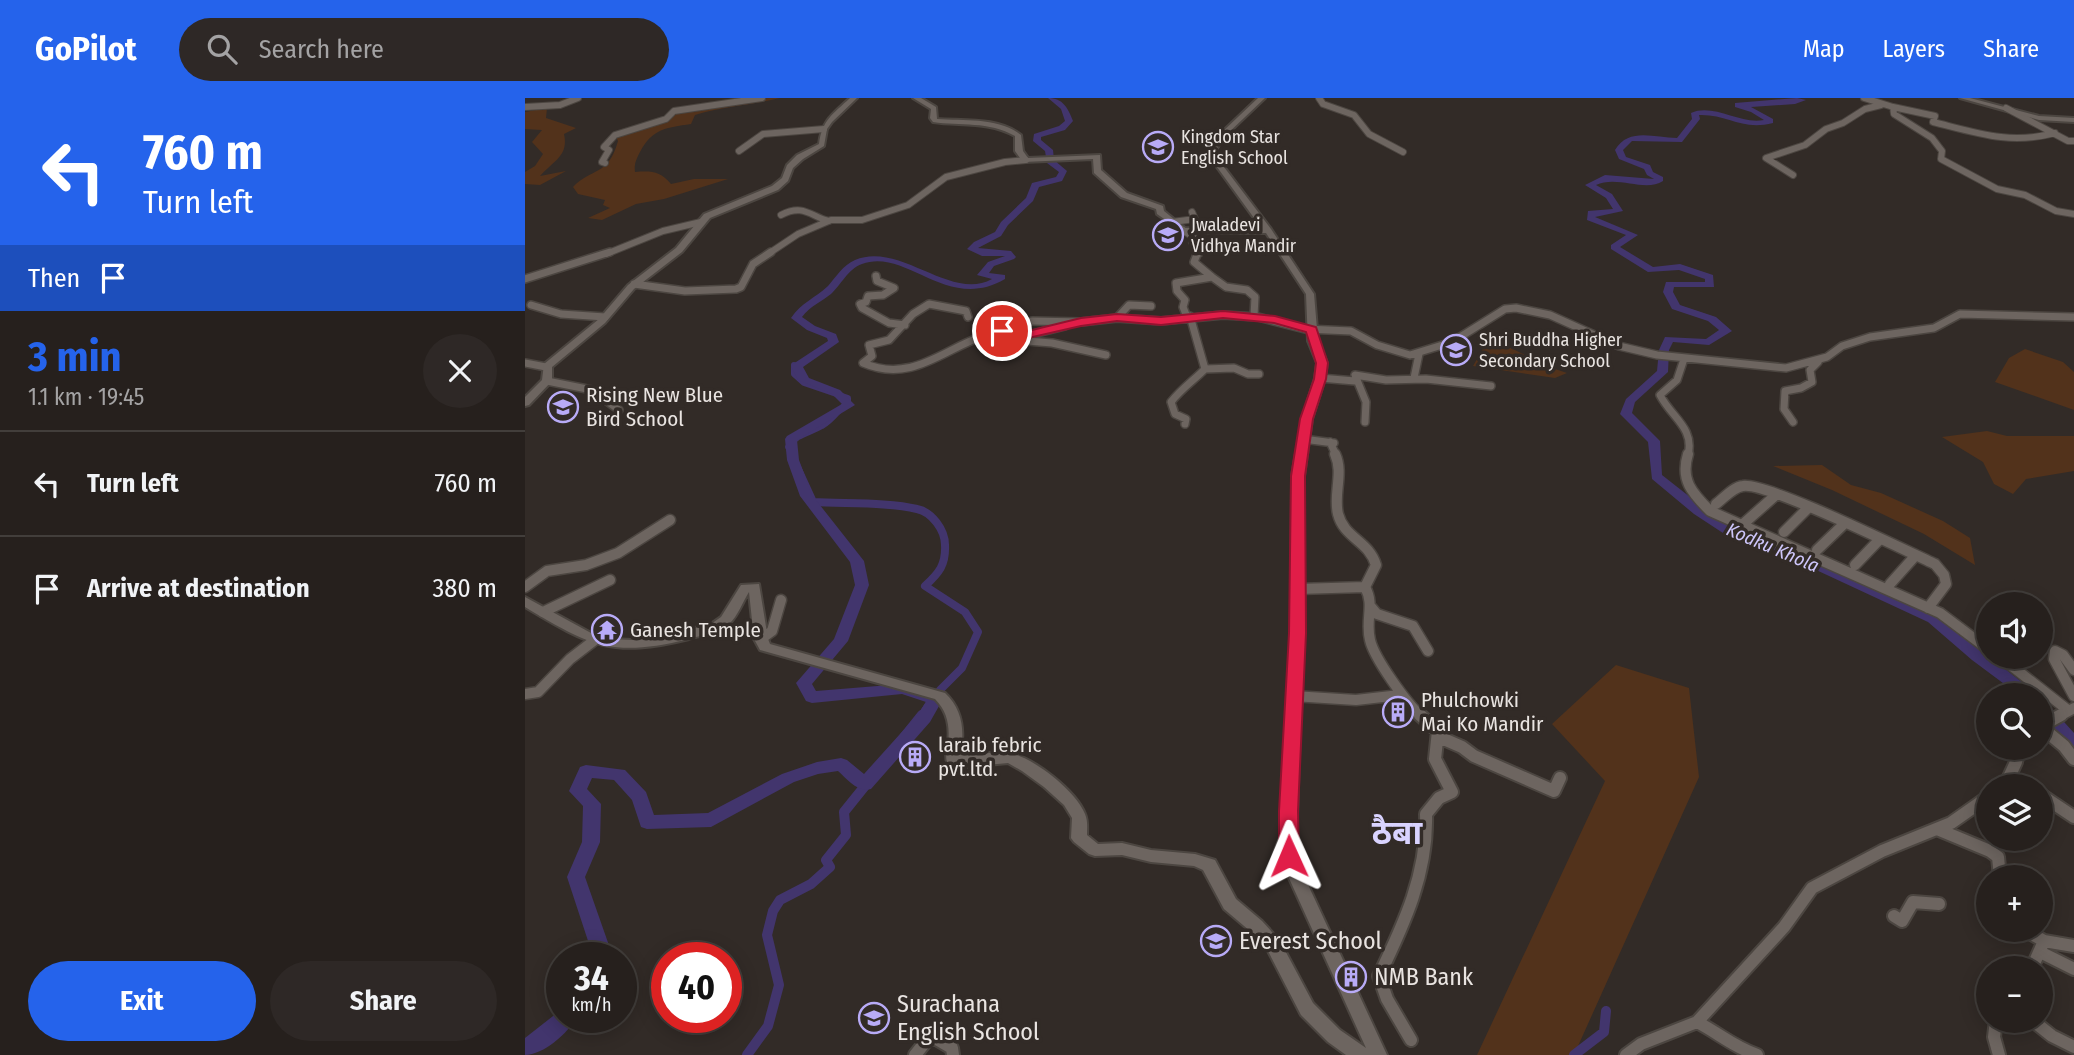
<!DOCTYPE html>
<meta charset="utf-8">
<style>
:root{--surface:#26201d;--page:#2e2826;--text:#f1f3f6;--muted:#a4a3a4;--line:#423e3b;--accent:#2563eb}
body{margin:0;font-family:"Fira Sans Condensed","Noto Sans Devanagari",sans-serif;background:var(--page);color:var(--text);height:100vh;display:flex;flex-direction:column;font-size:26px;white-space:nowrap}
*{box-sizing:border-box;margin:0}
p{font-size:23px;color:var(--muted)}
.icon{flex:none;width:38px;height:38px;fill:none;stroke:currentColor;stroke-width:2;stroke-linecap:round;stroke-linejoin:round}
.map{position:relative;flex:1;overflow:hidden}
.drawer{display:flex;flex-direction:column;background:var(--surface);width:525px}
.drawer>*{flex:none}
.hud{background:#2563eb;color:#fff;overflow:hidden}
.tools{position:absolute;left:1451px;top:494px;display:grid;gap:14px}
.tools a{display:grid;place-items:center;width:77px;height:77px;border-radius:50%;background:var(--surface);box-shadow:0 4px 18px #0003,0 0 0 2px var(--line);font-size:35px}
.speed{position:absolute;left:21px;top:844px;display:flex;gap:14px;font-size:35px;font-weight:700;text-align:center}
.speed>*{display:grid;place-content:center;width:91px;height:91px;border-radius:50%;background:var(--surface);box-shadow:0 4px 18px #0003,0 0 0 2px var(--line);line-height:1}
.speed small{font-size:18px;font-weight:400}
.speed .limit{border:10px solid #d22;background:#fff;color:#111}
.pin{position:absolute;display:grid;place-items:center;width:60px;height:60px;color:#fff;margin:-30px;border:4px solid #fff;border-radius:50%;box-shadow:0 2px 7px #0007}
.me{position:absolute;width:77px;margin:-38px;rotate:359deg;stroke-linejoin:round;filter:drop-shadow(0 0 5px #0008)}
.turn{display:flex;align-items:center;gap:24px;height:147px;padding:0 28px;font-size:32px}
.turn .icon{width:91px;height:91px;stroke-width:2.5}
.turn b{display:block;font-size:49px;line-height:60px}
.then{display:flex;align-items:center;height:66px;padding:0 28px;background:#0003;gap:14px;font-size:26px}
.round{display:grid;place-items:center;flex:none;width:74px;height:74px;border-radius:37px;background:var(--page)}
.summary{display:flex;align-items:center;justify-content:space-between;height:119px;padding:0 28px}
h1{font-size:42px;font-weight:700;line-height:52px;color:var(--accent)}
.button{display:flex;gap:14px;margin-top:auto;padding:14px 28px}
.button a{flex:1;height:80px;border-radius:42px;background:var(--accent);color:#fff;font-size:28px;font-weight:700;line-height:80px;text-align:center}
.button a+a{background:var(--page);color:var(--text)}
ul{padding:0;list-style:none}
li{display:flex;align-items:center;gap:21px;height:105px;padding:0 28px;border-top:2px solid var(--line)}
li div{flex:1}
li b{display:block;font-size:26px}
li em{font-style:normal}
header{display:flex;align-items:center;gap:42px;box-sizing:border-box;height:98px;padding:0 35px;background:var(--accent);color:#fff}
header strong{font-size:33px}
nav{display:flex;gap:38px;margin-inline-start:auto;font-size:24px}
.search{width:490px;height:63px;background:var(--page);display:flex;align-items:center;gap:18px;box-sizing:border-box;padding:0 24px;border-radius:38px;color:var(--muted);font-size:26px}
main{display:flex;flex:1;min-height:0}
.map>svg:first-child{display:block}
.green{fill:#52321b}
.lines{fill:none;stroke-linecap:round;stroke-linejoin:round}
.canal-far2{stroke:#42356d;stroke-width:6}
.canal-far1{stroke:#42356d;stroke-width:8}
.canal{stroke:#42356d;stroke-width:10}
.river{fill:#42356d;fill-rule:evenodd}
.minor-far3-casing{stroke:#4c4641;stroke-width:8}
.minor-far2-casing{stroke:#4c4641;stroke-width:10}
.minor-far1-casing{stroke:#4c4641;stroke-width:13}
.minor-casing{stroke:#4c4641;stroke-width:16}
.tertiary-casing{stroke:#4c4641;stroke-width:4}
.minor-far3{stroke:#6d6560;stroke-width:6}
.minor-far2{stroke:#6d6560;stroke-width:7}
.minor-far1{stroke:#6d6560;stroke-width:10}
.minor{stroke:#6d6560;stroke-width:12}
.tertiary{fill:#6d6560;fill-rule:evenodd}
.route{fill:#e11d48;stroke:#92132f;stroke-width:2}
.labels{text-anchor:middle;stroke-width:7;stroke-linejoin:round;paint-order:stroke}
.far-poi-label{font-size:18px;fill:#e9e4e1;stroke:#322b27;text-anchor:start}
.far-water-label{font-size:19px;font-style:italic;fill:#cec6fb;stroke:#322b27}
.poi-label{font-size:21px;fill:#e9e4e1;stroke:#322b27;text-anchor:start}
.near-poi-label{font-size:24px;fill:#e9e4e1;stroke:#322b27;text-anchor:start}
.near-district-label{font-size:33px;font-weight:bold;fill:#d9d3ff;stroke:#322b27}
</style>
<header>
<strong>GoPilot</strong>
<div class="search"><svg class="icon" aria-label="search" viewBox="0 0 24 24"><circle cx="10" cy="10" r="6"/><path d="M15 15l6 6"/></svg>Search here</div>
<nav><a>Map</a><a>Layers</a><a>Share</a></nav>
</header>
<main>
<section class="drawer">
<div class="hud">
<div class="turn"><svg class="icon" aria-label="left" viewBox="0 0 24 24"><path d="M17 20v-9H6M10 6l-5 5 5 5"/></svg><div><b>760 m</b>Turn left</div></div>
<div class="then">Then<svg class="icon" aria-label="arrive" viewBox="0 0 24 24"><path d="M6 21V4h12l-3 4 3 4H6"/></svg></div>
</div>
<div class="summary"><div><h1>3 min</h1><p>1.1 km · 19:45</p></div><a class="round"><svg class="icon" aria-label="close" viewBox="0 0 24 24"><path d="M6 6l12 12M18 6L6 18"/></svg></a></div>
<ul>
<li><svg class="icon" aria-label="left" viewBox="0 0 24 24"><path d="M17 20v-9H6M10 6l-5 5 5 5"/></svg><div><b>Turn left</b></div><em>760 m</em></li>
<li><svg class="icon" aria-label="arrive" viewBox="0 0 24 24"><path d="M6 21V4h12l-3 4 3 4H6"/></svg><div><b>Arrive at destination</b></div><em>380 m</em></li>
</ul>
<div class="button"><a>Exit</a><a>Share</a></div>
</section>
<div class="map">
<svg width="1549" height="957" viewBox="0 0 1549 957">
<rect width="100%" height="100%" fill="#322b27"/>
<path class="green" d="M239,0H255C227,7 198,8 170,17L166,26C141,30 128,30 115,54C111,62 109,66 110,74C127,73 135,73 146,86L169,81H203L139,101L111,106L77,122L63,120L85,110L78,107L80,102L53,96L48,89C67,69 83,79 93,43L91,39L139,22L153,12Z
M22,10L21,20L51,30L39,36C44,58 28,63 15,78L41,73L15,87L0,86V74L10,68L18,56L7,44L17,32L0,31V14Z
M970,242L1024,269L1042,275L1030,280L948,268L959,249Z
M1500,251L1538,264L1549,274V312L1470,284L1484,260Z
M1462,333L1482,338H1549V373L1501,381L1488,396L1469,386L1458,364L1417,339Z
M1297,367L1326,387L1356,395L1418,423L1445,440L1450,467L1399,436L1307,392L1248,368Z
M1091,567L1164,590L1174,679L1049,957H952L1080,683L1027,626Z"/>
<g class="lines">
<path class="canal-far2" d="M267,357L263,349C273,335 283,336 297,328C307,323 314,311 323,304V300L279,285L269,276V267"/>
<path class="canal-far1" d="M266,356L288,404C318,406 364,404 392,411C407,414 420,432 420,447C421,467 414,475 400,488L440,514L453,534L437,570L415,592
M396,619L406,603"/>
<path class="canal" d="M222,957L243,928L254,887L242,837L248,813L255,802L286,786L305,769L301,762L321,737L319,714L397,617
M1049,957L1079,934L1081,913"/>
<path class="river" d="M523,0C538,0 543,10 548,23L540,32L516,39V42L528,52L529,62L542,73L537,83L514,89L508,103L483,127L476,138L453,150L486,153L491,159L489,161L469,168L464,175L480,177V181C422,215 381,149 337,166C323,171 316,187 306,196C296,204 285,208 277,219L290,228L311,236L314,244L278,269L284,280L315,292L330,307L272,342L274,362L287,397L339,463L344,487L323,543L287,586L291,593L377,586L416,597L418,601L405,624L346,691C333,695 322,681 313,673L293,676L269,684L186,729L122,731L116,729L107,702L89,682L67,680L62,691L76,706L75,744L60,779L87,856L85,859H65L67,855L42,779L57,744L58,708L44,693L55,669L61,667L100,672L121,694L129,717L183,715L257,676L292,664L316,660L322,662L339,676L393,616L401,604L377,596L287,605L281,603L271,585L309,541L330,487L325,464L275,398L262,362L260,341L262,338L317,306L307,296L273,282L266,268L268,266L303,243L302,240L282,232L266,220C277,204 289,201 303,188C311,179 318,167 330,162C375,143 426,204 467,181L452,177L463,164L480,158H457L442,151L449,144L470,134L476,124L501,100L507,85L531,79L534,74L522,65L520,53L508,43L509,36L534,28L540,23L536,11Z
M1272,0L1281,2L1270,6L1226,9L1248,21V25C1216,33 1203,16 1174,17L1175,21L1157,44L1107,43L1098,52L1101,59L1125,67L1128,74L1138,79V83C1120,95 1093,77 1071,87L1087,96L1098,113L1070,119L1113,137L1095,149L1128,169L1155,166L1188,177L1189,189H1149L1148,194L1155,207L1191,219L1207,233L1184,247L1148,244L1144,252L1143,274L1110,304L1107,315L1135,343L1137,377L1179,410L1211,431L1258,446L1413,518L1513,597H1494L1447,562L1403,524L1248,452L1201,437L1169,416L1127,381L1123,344L1095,316L1101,301L1132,273L1134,252L1140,239L1181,241L1194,232L1183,223L1147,211L1138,194L1141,184H1180V181L1154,172L1123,174L1086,151V147L1101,137L1062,122L1063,113L1088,111L1081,100L1060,87L1080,77L1129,81L1122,77L1119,71L1094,61L1090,52C1104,29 1129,40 1152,40L1167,21L1166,15C1189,5 1215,27 1239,22L1226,14L1210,9V5Z
M1516,603L1522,605L1549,635V652L1543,650L1516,619Z
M37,911V919H51C44,935 18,957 0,957V940Z"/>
<g class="minor-far3-casing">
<path id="minor-far3" d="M794,0L798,6L829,17L844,36L878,54
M1339,0L1368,9L1369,16L1407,40L1417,53L1416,61L1472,91L1500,97L1531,113L1549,116
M0,9L35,7L53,0
M1368,9L1410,18L1408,24C1452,35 1485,47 1530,35
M1481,10L1543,43H1549
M214,53L238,36L299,31
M80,65L77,64L84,52L79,49L90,37L141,21L149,13L237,0
M1268,77L1241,60L1280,47L1301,31L1318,25L1340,11L1356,7
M256,117C279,105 286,119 304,123
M647,124L670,121L667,114
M658,132L669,140L667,144L671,145L674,156
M81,156L138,133L176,124
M243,156L273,136L306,122H337L383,107L421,79L480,64L501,62"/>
</g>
<g class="minor-far2-casing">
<path id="minor-far2" d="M673,154L669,164L687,179
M351,178L352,183L369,190L358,197L343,198L341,204L335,206L337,210L364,225L380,227
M0,181L85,154
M109,186L160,193L211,191L216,189L228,166L246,154
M6,207L36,216L80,219
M665,218L680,271
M443,219L441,213L404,206L388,216L364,242L344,247L347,258L338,265C403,293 440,220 499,237
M662,219L658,209L660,202L652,193L651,185L687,179L701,189L722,192L730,199L729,218L733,219
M592,220L604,207L626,208
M507,223L556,224L592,220L636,223L698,217L733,219L780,231L826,233L852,247L885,257L927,244L980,211L991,210L1025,217L1094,248L1132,257L1261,270L1302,259L1317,248L1345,239L1409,230L1435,216L1549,219
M496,239L502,243L527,245L581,257
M496,239L540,228
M1159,261L1152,282L1135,297C1146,319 1170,330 1163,357
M0,265L21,269
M795,280L830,283
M889,280L894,256
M22,283L67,292L94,312
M840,324L841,304L830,277L861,282L901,281L966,288
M1268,324L1259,311L1260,293L1276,290L1287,284L1285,272L1293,264
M660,326L661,321L650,316L646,304C656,291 668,283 680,271L709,270L723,276H734
M778,341L809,345
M805,344L811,357"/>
</g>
<g class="minor-far1-casing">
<path id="minor-far1" d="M810,356C819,375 808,396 813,416C819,440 844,443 851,467L840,489C850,507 840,522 845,542C849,560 882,606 897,619
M1163,356C1155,382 1167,395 1185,413L1415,515L1463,551
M1191,406C1199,400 1208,389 1218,388C1242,384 1379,452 1410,466L1419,477L1421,486L1403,510
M1217,427L1252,396
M1259,434L1284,409
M1292,452L1320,425
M1330,467L1355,441
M1365,486L1391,457
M0,489L22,473L61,467L93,455L145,422
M773,491L840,489
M846,509L852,516L888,528L903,553
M18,514L85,482
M236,541L247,533L256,502
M1474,558L1544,613
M1549,572L1538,557L1530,553L1529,561L1549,598
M0,596L13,594L45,561L71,541
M768,598L831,602L875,597
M1533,619L1549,610"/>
</g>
<g class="minor-casing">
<path id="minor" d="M1516,628L1536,617
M1516,629L1539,648L1549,661
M914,639L937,649L949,658L1029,693L1035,680
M1480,688L1491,664L1494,649
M1516,697L1549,719
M1412,731L1465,753L1473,759L1475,779
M1369,818L1377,823L1388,804L1414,806
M1498,831L1519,843L1507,870
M1519,843L1549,848
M1515,854L1549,871
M1471,922L1469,939L1474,957
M1507,922L1527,938L1549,949
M1172,924C1195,936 1207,948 1232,957
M886,942L862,901L854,878C879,826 903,775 901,716L914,700L927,694L910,661L913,633L895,617
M390,957L402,942L410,940L427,950L428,957
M1101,957L1116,946L1172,924L1259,829L1287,790L1357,753L1426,725L1463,699"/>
</g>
<g class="tertiary-casing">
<path id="tertiary" d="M325,0H332L307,24L302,31L299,48L278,61L268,70L263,83L253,92L185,120L157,154L109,191L80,225L27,269V283L4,307L0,308V299L17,282L19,266L74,221L103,187L151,150L179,116L247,88L257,80L262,67L272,57L294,46C297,22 308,16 325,0Z
M388,0H396L411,9L412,21C440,23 473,19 496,37L498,53L503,60L575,57L576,72L602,95L638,108L639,113L660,130L737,131L692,69L683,52L694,37L733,0H740L699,39L691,52L699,69L746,131L789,196L793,243L802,265L800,280L787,321L779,378L778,535L771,751L779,778L862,957H821L803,944L776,917L743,853L725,833L699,811L678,772L669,768L626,764L597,757L570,758L564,756L549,744L546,740L547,720L539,707L519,689L497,673L483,665L440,669L422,664C420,657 422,653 423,646C425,629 423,614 410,601L235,552L229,541L224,494C218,503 213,518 204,526C194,535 177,537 164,541C87,560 65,548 0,509V499L66,535L83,541L108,542L137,538L186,526L196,519L216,487L234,486L243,541L245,546L420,595C438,612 440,634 435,657C451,660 468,651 484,655C508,659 551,693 560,716C563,723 562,730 562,737L573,746L597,745L626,752L670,756L690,762L711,801L737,823L755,843L788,905L815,932L841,950L763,778L755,751L766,535L767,378L777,321L790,280L792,265L783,243L781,196L741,135L658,134L632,116L631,111L596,99L569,75L568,61L498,64L490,53V38C464,23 435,28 408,24L405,20L406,11Z
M1435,0H1445L1514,18L1549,20V24L1514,22Z"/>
</g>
<use href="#minor-far3" class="minor-far3"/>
<use href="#minor-far2" class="minor-far2"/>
<use href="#minor-far1" class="minor-far1"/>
<use href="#minor" class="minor"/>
<use href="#tertiary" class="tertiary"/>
</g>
<path class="route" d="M698,213L750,218L791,229L803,265L801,281L788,321L780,378L781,535L773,713L774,758L771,764L764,766L756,764L754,758V713L764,535L766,378L775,321L789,281L791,265L781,234L749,225L698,220L636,227L592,223L556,228L499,241L471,233L477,229L499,234L556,220L592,216L636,219Z"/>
<defs>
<g id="school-ring" transform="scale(1.575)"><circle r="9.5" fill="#322b27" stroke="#b8abf7" stroke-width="1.5"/><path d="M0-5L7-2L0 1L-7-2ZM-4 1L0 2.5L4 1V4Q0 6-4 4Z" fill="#b8abf7"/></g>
<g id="temple-ring" transform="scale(1.575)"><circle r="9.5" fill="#322b27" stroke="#b8abf7" stroke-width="1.5"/><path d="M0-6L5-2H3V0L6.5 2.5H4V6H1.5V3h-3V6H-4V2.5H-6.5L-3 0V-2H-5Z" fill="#b8abf7"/></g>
<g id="building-ring" transform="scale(1.575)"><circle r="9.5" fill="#322b27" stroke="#b8abf7" stroke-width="1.5"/><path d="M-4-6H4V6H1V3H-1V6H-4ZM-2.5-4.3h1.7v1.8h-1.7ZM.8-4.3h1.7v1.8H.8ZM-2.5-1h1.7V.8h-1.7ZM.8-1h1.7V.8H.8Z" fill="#b8abf7"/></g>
</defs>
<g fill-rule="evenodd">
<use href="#school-ring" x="633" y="49"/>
<use href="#school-ring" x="643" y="137"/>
<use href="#school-ring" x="931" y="252"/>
<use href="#school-ring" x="38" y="309"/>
<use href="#temple-ring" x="82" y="532"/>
<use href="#building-ring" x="873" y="614"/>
<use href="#building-ring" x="390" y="659"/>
<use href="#school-ring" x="691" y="843"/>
<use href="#building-ring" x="826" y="879"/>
<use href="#school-ring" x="349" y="920"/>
</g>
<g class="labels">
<g class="far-poi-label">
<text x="656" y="45">Kingdom Star<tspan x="656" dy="21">English School</tspan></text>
<text x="666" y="133">Jwaladevi<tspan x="666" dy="21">Vidhya Mandir</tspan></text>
<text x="954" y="248">Shri Buddha Higher<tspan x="954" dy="21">Secondary School</tspan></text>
</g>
<g class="far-water-label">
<text transform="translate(1248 449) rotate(23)" y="7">Kodku Khola</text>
</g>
<g class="poi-label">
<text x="61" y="304">Rising New Blue<tspan x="61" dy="24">Bird School</tspan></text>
<text x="105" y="539">Ganesh Temple</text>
<text x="896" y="609">Phulchowki<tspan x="896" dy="24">Mai Ko Mandir</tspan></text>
<text x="413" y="654">laraib febric<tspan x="413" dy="24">pvt.ltd.</tspan></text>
</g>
<g class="near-poi-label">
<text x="714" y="851">Everest School</text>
<text x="849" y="887">NMB Bank</text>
<text x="372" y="914">Surachana<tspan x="372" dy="28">English School</tspan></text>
</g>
<g class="near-district-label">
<text x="872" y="746">ठैबा</text>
</g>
</g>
</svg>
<div class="tools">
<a><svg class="icon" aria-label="sound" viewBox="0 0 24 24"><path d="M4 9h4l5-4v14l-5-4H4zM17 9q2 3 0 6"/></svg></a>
<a><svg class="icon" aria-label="search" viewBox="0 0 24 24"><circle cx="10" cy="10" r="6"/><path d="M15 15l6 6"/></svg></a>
<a><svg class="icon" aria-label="layers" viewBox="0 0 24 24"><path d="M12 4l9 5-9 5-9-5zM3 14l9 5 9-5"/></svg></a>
<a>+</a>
<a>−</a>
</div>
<div class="speed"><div>34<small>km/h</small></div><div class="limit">40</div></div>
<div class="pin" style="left:477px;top:233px;background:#d93025"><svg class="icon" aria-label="arrive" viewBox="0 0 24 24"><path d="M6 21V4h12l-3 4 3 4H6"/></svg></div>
<svg class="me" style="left:764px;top:758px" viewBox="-20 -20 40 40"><path d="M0-17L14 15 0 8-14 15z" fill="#e11d48" stroke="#fff" stroke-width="4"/></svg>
</div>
</main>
